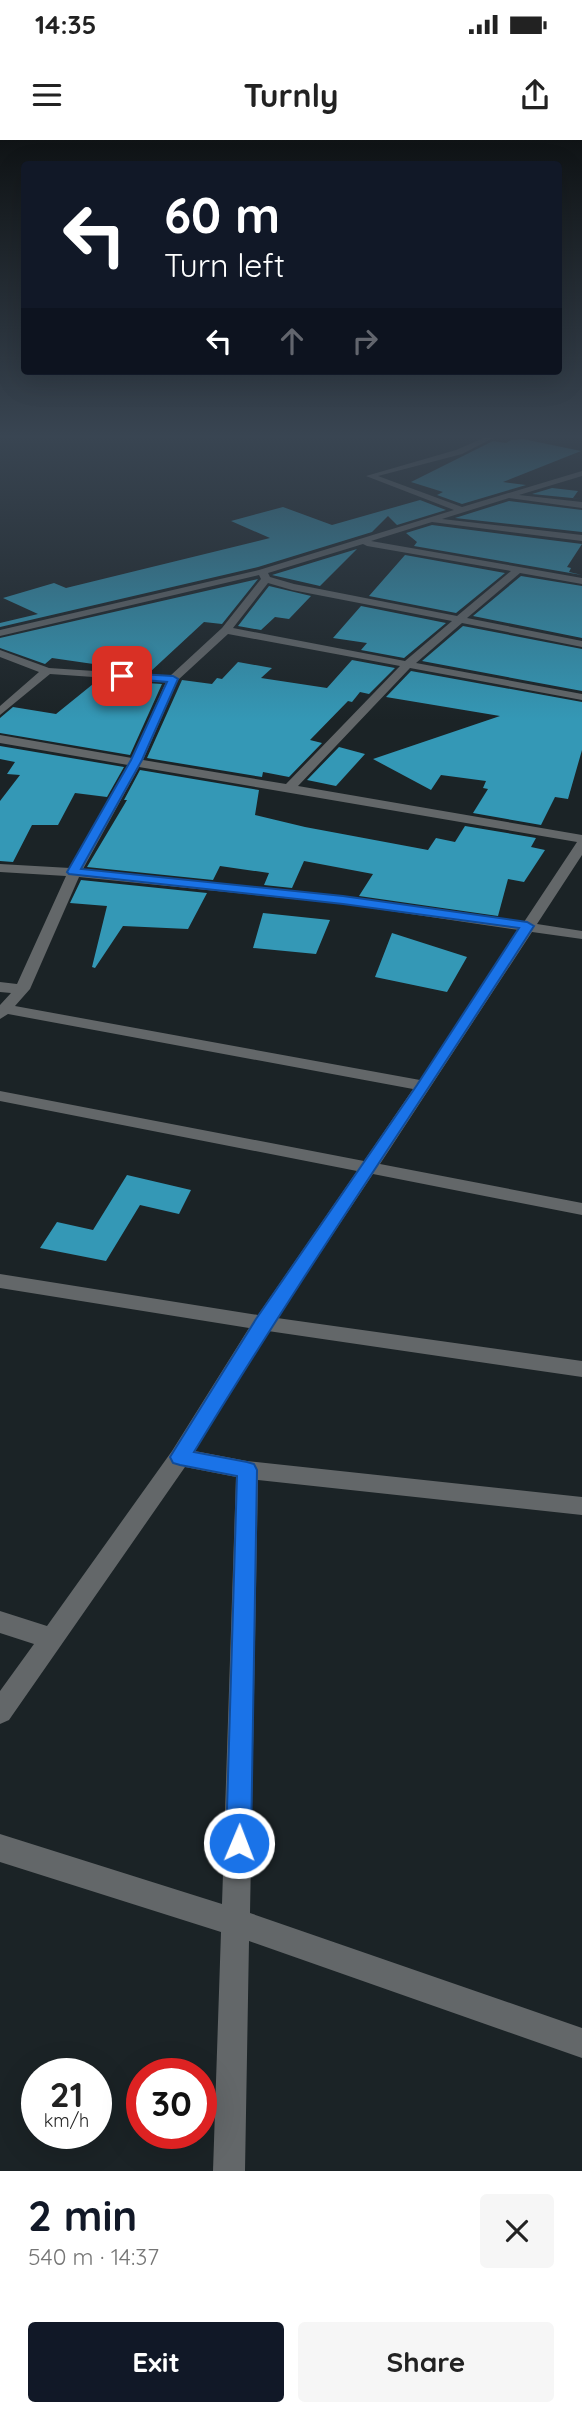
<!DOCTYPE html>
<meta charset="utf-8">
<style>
:root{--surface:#fff;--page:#f6f6f6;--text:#222;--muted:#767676;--accent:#111827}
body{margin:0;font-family:Quicksand,sans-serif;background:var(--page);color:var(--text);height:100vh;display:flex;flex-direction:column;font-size:26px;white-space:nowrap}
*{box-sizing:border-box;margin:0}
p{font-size:23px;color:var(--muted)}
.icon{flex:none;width:38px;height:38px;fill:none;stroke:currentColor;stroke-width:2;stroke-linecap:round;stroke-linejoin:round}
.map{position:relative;height:2031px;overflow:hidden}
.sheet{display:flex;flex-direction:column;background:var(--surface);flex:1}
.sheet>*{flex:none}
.top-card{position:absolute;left:21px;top:21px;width:541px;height:214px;border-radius:7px;box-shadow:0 7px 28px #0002;background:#111827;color:#fff;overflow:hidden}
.speed{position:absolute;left:21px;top:1918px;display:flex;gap:14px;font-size:35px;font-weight:700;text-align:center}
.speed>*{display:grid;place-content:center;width:91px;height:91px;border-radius:50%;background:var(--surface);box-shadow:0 7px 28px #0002;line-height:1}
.speed small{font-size:18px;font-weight:400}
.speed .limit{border:10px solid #d22;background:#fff;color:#111}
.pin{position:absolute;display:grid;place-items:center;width:60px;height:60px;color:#fff;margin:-30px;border-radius:14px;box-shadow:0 4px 10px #0006}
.me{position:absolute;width:77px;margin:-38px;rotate:1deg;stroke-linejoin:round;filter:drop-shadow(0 0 5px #0008)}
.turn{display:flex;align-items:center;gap:24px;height:147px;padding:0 28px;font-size:32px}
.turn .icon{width:91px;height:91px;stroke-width:2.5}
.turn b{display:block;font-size:49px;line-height:60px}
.lanes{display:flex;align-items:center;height:66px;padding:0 28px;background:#0003;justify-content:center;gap:35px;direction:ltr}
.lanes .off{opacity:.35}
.round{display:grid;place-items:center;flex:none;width:74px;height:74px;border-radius:7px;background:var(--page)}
.headline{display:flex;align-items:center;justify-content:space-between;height:119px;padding:0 28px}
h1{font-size:42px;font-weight:800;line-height:52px;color:var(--accent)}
.action{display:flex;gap:14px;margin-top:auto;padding:14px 28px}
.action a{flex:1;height:80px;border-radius:7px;background:var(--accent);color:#fff;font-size:28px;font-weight:800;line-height:80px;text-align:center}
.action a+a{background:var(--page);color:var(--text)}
.status{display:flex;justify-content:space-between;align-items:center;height:49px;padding:0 35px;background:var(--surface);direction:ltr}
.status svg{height:19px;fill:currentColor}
header{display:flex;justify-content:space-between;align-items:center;height:91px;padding:0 28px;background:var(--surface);font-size:32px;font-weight:800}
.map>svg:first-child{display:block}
.building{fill:#3498b6}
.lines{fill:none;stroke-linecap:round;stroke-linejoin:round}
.minor{fill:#636769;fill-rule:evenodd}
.route{fill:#1a73e8;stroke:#114b97;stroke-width:2}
</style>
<div class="status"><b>14:35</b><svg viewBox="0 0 49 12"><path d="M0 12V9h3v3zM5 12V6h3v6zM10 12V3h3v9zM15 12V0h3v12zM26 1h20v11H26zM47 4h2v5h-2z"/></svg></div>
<header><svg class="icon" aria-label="menu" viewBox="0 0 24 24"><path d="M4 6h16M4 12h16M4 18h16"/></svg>Turnly<svg class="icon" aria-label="share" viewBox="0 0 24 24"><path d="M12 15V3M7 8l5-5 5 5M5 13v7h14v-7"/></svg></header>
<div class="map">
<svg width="582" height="2031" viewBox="0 0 582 2031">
<rect width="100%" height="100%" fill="#1b2326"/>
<path class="building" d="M523,299L581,311L503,342L526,345L462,364L437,355L443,352L411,342L493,301L506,303L511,300Z
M552,348L578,351L573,358L582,359L532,354Z
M420,360L446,370L397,385L388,376L372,392L258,427L0,487V483L38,474L3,458L54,443L66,448L270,398L231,381L283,367L332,385Z
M509,361L582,370V392L455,378Z
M432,385L582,404L567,427L571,428L569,432L582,435L414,406L417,402L406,393Z
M357,409L320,446L272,435Z
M405,415L505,433L456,473L369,456Z
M521,436L582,446V498L473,476Z
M258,439L222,484L204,482L150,532L111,529L114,527L52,518L45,524L0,508V498Z
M269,446L311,456L289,479L275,477L261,490L238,486Z
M361,466L446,483L404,518L361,510L367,503L333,498Z
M463,486L582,509V551L422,521Z
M352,520L395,528L369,554L360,552L352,562L348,561L310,600L322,603L289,637L263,632L262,637L147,618L182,540L212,544L217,538L222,539L238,522L272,528L261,538L327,548Z
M411,531L582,562V610L568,659L555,657L541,685L473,673L488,649L483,648L486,641L441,635L431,650L373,619L500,576L386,557Z
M98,540L162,544L130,615L0,593V578L13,567L56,574Z
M0,606L124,627L107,657L75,653L58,685H32L13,722L0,721V661L20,635L7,634L15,622L0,619Z
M339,607L365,614L336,646L307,640Z
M140,630L259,650L255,675L305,687L428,710L436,698L455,702L465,686L536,698L531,707L545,710L524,742L508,739L498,776L359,756L373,734L304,721L292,748L264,745L269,733L220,726L213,740L87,727L127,660H124Z
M81,740L207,753L188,789L123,786L95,828L92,827L107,766L70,763Z
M263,773L330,780L316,814L253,808Z
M392,793L467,817L447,852L375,837Z
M127,1035L191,1050L179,1074L140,1065L106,1121L40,1108L57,1082L93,1090Z"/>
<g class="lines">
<path class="minor" d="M486,297H495L462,314L378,336L462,367L582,331V336L519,355L582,362V368L509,358L442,379L582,395V401L432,382L371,401L582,438V444L520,433L467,478L582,501V507L462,483L416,523L582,554V560L410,528L298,646L582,695V715L537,784L582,791V799L532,792L380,1024L582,1063V1075L373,1034L277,1178L582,1221V1237L268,1191L195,1311L247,1321L582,1357V1375L258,1340L250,1773L582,1888V1918L249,1801L245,2031H213L221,1792L0,1722V1694L222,1764L236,1337L185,1327L9,1580L0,1584V1551L34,1504L0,1493V1471L47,1486L172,1311L249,1188L0,1148V1134L258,1175L357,1031L0,961V951L364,1021L413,949L8,874L0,879V865L11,853L0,852V842L17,844L66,736L0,732V724L70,728L128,625L0,603V595L132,618L166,542L50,534L0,575V566L39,532L0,517V510L49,528L170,536L222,488L261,439L259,435L0,496V490L259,430L454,370L366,336L456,310ZM363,404L367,406L511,431L457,476L294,444L270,437L268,433ZM268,443L292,450L452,481L405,521L233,488ZM228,494L400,526L286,644L143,620L178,540ZM139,627L577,702L524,782L343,756L83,729ZM79,737L343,764L519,790L420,940L15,866L30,849Z"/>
</g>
<linearGradient id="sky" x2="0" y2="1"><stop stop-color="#0f1315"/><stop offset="0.51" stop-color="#394552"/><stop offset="1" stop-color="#394552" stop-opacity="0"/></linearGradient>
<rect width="582" height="581" fill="url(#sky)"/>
<path class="route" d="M122,533L173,536L178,539L142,620L81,729L343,756L527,782L534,786C421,962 303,1133 194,1312L247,1322L254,1324L257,1330L251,1703L247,1711L239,1715L230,1711L226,1703L237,1336L180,1325L173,1323L170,1317L256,1179L417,945L519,788L343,764L69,734L67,732L131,620L167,542L119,538V534Z"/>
</svg>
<div class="speed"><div>21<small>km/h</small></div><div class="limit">30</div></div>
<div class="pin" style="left:122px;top:536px;background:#d93025"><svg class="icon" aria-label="arrive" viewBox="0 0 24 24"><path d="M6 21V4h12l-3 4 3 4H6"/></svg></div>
<svg class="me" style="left:239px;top:1703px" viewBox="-20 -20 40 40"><circle r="17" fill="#1a73e8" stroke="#fff" stroke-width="3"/><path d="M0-11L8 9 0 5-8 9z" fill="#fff"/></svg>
<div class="top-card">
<div class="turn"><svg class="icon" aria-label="left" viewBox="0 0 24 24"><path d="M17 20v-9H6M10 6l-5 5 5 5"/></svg><div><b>60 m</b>Turn left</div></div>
<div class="lanes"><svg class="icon" aria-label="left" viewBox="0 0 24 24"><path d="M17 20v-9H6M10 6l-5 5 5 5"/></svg><svg class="icon off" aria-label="ahead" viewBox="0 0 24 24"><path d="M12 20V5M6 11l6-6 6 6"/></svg><svg class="icon off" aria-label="right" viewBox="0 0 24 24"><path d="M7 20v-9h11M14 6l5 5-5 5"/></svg></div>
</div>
</div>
<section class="sheet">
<div class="headline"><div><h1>2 min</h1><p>540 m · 14:37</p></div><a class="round"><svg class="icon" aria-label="close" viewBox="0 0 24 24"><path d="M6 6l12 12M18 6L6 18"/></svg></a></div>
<div class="action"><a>Exit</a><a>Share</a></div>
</section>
